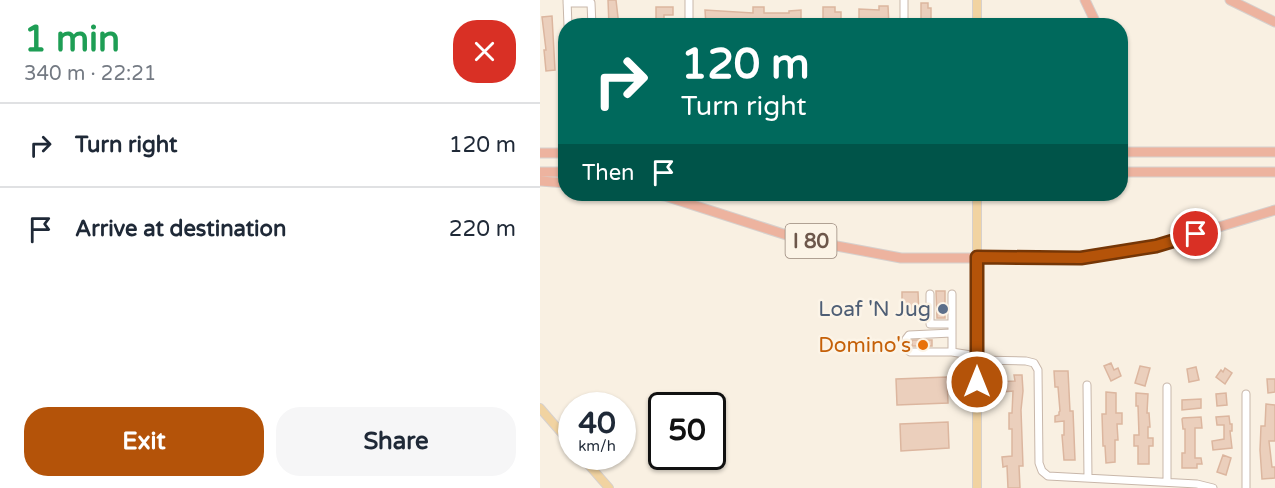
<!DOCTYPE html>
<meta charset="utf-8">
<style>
:root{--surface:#fff;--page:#f6f6f7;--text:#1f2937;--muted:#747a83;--line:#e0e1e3;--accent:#b45309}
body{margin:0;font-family:"Varela Round",sans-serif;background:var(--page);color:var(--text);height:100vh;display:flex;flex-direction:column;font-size:22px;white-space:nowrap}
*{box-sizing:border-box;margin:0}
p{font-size:20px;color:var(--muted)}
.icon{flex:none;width:33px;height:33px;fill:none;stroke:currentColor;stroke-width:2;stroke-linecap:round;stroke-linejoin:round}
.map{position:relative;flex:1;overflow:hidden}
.drawer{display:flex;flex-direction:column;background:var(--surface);width:540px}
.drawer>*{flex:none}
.top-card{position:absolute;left:18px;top:18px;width:570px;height:183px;border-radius:24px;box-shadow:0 2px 4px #0004;background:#00695c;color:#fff;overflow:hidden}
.speed{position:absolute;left:18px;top:392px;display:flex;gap:12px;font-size:30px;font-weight:700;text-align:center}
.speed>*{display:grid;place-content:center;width:78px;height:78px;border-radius:50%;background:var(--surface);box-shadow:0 2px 4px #0004;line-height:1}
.speed small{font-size:15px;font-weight:400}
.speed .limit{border:3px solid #111;border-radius:9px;background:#fff;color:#111}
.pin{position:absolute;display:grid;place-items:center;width:51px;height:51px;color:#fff;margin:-26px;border:3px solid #fff;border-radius:50%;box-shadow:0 2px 6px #0007}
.me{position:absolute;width:66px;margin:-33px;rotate:0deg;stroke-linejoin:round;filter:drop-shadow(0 0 4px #0008)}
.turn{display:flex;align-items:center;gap:21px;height:126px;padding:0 24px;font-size:27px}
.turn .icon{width:78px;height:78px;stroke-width:2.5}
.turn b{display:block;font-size:42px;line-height:51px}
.then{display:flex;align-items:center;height:57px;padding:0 24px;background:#0003;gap:12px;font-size:22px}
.round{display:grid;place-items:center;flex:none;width:63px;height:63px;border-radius:24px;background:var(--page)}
.headline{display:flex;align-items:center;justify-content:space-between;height:102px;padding:0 24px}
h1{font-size:36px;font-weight:800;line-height:45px;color:#1e9e55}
.button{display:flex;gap:12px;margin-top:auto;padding:12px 24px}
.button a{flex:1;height:69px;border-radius:24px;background:var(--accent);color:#fff;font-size:24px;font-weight:800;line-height:69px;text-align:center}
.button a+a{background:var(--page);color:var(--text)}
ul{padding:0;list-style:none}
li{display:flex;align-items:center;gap:18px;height:84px;padding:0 24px;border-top:2px solid var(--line)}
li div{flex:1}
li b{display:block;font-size:22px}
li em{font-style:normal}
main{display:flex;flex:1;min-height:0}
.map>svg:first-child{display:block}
.building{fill:#ebcfbc;stroke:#dcb69f;stroke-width:1.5}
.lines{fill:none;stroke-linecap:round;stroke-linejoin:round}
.minor-casing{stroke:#c8b7aa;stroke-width:9}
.major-casing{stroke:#d6d0cd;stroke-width:10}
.highway-casing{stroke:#d6d0cd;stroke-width:11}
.minor{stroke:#fff;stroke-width:7}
.major{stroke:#f1d3a1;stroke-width:8}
.highway{stroke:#edb39f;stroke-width:9}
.route-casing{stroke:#753606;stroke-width:15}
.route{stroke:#b45309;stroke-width:10}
.service-dot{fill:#5c6f8a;stroke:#fcf4e7;stroke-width:2}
.food-dot{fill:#e8710a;stroke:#fcf4e7;stroke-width:2}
.labels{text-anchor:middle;stroke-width:5;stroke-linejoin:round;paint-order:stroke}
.shield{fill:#fcf4e7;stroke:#98867a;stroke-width:1.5}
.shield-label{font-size:20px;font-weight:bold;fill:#6d574b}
.service-label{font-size:21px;fill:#4e5e75;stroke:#fcf4e7;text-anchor:end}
.food-label{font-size:21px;fill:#c56008;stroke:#fcf4e7;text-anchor:end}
</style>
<main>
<section class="drawer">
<div class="headline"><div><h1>1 min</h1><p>340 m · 22:21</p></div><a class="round" style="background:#d93025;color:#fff"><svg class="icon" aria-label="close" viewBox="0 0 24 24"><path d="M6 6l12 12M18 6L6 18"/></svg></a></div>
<ul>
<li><svg class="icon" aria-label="right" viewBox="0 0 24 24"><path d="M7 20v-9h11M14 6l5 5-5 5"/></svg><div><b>Turn right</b></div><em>120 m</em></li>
<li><svg class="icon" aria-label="arrive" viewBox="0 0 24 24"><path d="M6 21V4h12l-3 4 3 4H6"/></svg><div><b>Arrive at destination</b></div><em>220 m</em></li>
</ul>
<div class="button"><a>Exit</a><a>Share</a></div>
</section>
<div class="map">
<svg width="735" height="488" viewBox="0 0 735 488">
<rect width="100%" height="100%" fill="#f9f0e2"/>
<path class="building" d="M68,0H76L79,26H69Z
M381,3H388V8H391V26H381Z
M339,6H348L349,26H340V22L326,21V26H319V9L339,10Z
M116,7H133V15H124V26H116Z
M213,7H224V13H249V11L261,10V22H257V26H250L249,22H238V26H187V22H175V26H166L165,10L213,13Z
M283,7H295V12H301V26H283Z
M12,16L15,70L6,71L4,50H6L2,17Z
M396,291H405V318H397Z
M362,292H378L379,315H362Z
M372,340H392V346H372Z
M571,363L574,370L578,368L581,376L571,381L564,366Z
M600,366L610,368L605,386L595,383Z
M656,367L659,380L649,382L647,369Z
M685,368L692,373L685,384L676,377L681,370L683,372Z
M514,371H528L530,411H533L535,460H524L522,435H524V421L515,422V416L519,415V412L520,411L518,387H515Z
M474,375H482L483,391L481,410L483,466H479L480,488H468L467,466L463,467L462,457L472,456V429H469V413H472L473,391L453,393V382L475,381Z
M407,377L408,403L357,405L356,379Z
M727,379H735V392L728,393Z
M566,392L576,393V413H582V424H577L578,440H575V462L566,463L565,446H563L562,414H566Z
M596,393L608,394L607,413H609L610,427H608V438H613V446H609V464H598V446H594V435H599L598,406H596Z
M686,393L687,405L677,406L676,394Z
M661,399V408L642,410V400Z
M726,404L735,405V441H729L732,467H735V478L722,479L720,450L721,426H725Z
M689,416L690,424H692V431H690L692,448L673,450L672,441L684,439V425H677L676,417Z
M661,417L662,428H655V458H661L662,464H657V468H642V453H645V429H643L642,419L643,418Z
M408,422L409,448L361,451L360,424Z
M683,455L691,458L686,475L677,472Z"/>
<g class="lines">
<g class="minor-casing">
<path id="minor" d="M27,0L28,26
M149,0V26
M364,0V26
M27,3H51L52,26
M390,294V324H412
M412,294V352
M412,333L369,335L366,339V349L370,352H412L437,356
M437,360L486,361L494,363L498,370L499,463L502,471L508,476L657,484L673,488
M547,385L548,478
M627,387V482
M706,488V394"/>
</g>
<g class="major-casing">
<path id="major" d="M437,0V26
M437,194V488
M0,408L32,445
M41,456L69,488"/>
</g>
<g class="highway-casing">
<path id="highway" d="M545,0L555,21L556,26
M690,0L735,22
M580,152H735
M0,153H26
M0,172H26
M580,172H735
M0,181L26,183
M110,194L125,196L259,239L361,258H541L616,246L735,210"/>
</g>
<use href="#minor" class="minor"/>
<use href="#major" class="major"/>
<use href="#highway" class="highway"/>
</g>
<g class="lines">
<g class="route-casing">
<path id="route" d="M437,382V257L541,258L616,246L656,234"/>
</g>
<use href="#route" class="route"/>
</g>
<circle class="service-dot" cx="403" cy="309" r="6"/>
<circle class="food-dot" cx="383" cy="345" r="6"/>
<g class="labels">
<rect class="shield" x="245.5" y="224" width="51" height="34" rx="4.5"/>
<g class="shield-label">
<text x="271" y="248">I 80</text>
</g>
<g class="service-label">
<text x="391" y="316">Loaf 'N Jug</text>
</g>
<g class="food-label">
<text x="371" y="352">Domino's</text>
</g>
</g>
</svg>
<div class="speed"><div>40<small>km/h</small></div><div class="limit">50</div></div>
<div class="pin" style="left:656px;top:234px;background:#d93025"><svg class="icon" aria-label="arrive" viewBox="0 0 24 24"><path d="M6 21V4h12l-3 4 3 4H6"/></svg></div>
<svg class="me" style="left:437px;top:382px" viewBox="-20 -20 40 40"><circle r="17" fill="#b45309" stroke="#fff" stroke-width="3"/><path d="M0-11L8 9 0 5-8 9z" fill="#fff"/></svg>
<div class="top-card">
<div class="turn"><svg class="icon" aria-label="right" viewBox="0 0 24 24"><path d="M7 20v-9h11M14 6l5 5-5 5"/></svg><div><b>120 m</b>Turn right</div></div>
<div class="then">Then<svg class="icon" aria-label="arrive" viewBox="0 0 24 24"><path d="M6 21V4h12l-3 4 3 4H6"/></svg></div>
</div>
</div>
</main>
